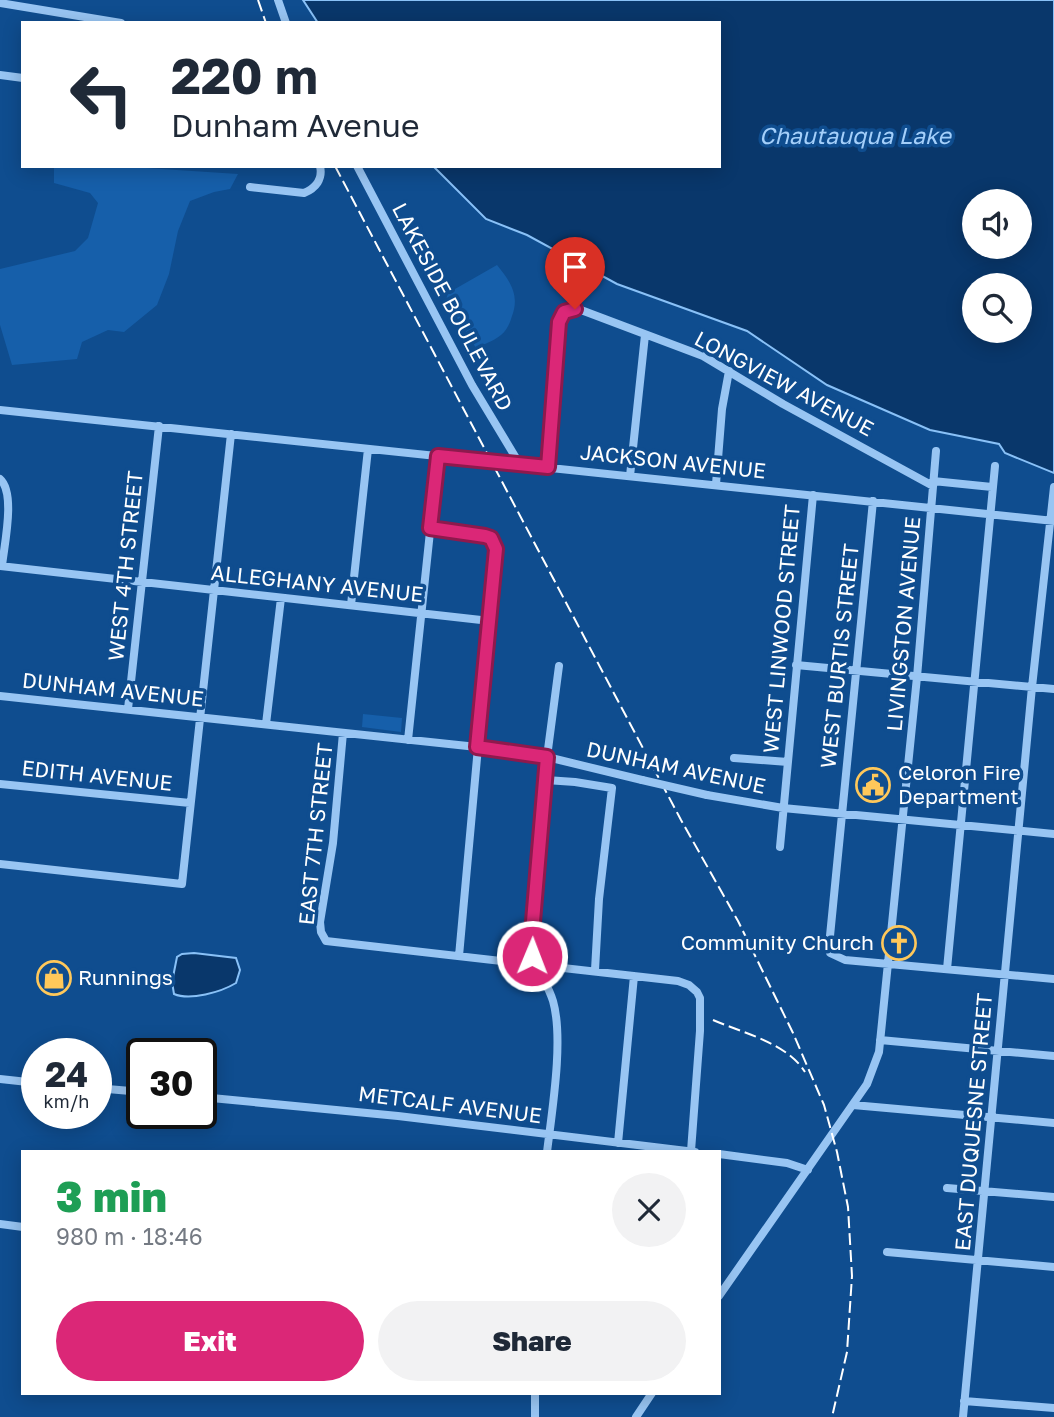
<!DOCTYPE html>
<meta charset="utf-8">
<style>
:root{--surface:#fff;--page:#f2f2f3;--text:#1f2937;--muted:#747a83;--accent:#db2777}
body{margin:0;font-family:"Golos Text",sans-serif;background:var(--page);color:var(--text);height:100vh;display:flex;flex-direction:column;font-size:26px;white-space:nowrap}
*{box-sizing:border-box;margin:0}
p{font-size:23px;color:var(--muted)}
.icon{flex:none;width:38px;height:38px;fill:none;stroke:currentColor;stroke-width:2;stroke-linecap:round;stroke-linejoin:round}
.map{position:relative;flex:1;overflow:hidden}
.panel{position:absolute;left:21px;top:1150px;width:700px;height:245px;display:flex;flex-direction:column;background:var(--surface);border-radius:0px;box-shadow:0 4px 18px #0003}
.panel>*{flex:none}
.guide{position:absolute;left:21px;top:21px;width:700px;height:147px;border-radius:0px;box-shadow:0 4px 18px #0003;background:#fff;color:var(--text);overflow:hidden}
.controls{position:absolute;left:962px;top:189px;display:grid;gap:14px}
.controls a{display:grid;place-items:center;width:70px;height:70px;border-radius:50%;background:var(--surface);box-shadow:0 4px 18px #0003;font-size:35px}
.speed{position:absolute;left:21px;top:1038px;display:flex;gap:14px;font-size:35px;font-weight:700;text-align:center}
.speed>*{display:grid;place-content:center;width:91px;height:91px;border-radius:50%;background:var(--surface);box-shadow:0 4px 18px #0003;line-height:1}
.speed small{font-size:18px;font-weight:400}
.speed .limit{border:4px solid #111;border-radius:10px;background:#fff;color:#111}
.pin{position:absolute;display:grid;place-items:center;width:60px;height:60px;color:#fff;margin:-72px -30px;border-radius:50% 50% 50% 0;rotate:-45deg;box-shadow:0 0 7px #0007}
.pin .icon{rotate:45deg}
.me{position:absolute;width:77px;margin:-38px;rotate:1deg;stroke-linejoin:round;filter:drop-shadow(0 0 5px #0008)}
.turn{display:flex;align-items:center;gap:24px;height:147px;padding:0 35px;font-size:32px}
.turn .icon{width:91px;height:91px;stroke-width:2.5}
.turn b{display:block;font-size:49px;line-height:60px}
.round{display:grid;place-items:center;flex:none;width:74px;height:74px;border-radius:37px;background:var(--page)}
.head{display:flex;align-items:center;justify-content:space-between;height:119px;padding:0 35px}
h1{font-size:42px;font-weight:800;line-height:52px;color:#1e9e55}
.action{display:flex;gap:14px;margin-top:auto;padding:14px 35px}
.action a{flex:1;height:80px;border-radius:42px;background:var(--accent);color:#fff;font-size:28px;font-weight:800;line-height:80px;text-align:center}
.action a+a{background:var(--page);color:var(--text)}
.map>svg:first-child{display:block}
.green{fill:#165faa}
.water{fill:#09376b;stroke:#89c1f7;stroke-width:2;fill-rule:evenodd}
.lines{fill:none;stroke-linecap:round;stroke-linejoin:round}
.minor{stroke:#98c5f3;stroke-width:8}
.rail{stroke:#fff;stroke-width:2;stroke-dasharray:12 5;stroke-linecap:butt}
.minor-bridge{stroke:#98c5f3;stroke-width:8}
.route-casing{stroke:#8e194d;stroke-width:18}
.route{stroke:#db2777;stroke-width:12}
.labels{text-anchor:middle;stroke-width:7;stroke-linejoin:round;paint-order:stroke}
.street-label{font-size:21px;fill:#fff;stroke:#0f4d8f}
.poi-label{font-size:21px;fill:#fff;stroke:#0f4d8f;text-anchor:start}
.water-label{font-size:23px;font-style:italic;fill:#a4cffa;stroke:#0f4d8f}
</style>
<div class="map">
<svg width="1054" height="1417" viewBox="0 0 1054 1417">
<rect width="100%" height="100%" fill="#0f4d8f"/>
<path class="green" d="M54,166H116L238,174L230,189L214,192L190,201L178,231L169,274L157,305L124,332L108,330L82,342L77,359L12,365L0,325V269L75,251L88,238L98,203L90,193L54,183Z
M497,265C510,281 520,295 512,316C510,323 507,330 501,335C494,341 484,344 476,348L446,300L448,293Z
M363,714L402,718L401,732L362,727Z"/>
<path class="water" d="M303,0H1054V473L1005,453L999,444L930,430L827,385L747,331L617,284L527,235L486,219L433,166H719V23H318ZM975,201H1020V247H975ZM975,285H1020V331H975Z
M194,953L236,958L240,970L236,983C221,992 190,1001 174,994L172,982L177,957L182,954Z"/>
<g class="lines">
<path class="minor" d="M278,0L286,23
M0,3L121,23
M0,75L23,78
M357,166L472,385L519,463
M250,187L304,193C316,188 323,179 320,166
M0,410L1054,521
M549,467L559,322C563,310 569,308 581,310L703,356L783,404L933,486
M630,476L645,335
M0,479C16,493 4,546 2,566
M933,481L992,487
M716,484L722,409L729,371
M873,501L829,946L830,953L845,960L1054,979
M430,528L485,536L491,538L496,549L459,956
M0,566L490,621
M351,605L368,449
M796,665L1054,689
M0,696L477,747L547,757L642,780
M128,709L159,426
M266,724L281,598
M343,733L333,843L320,922L321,932L326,941L678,981L689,985L697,992L700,998V1031L691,1151
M408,740L438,456
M734,758L788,762
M546,780L575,782L612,788L599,899L595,970
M0,784L190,803
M707,795L783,808L1054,834
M780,847L813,495
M0,864L182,884L231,434
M947,969L995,466
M880,1040L1054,1056
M0,1079L37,1083
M96,1088L142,1092
M201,1097L398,1116L695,1152
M853,1105L1054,1123
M618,1143L634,976
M547,1152C552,1111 564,1039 553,1001C547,981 533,966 531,945L547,757L559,666
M719,1154L787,1163L808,1170
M947,1188L1054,1197
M0,1224L23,1227
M887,1252L1054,1267
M719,1296L867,1084L879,1052L917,677L936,451
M535,1393V1417
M964,1401L1054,1408
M636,1417L652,1393
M963,1417L1032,687L1054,487"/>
<path class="rail" d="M258,0L266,23
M335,166L681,820L738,921L793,1033L824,1105L837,1152L848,1207L852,1276L847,1352L832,1417
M713,1020C743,1033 787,1043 805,1072"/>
<path class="minor-bridge" d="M642,780L707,795"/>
</g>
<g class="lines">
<g class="route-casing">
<path id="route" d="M532,956L531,945L547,757L477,747L496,549L491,538L485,536L430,528L438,456L548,467L559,322L564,312L575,309"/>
</g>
<use href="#route" class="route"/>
</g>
<defs>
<g id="civic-ring" transform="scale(1.75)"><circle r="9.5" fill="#0f4d8f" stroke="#ffc85a" stroke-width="1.5"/><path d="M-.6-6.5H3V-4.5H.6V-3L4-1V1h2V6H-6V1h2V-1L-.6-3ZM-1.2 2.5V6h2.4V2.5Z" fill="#ffc85a"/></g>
<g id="church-ring" transform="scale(1.75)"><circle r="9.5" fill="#0f4d8f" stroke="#ffc85a" stroke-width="1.5"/><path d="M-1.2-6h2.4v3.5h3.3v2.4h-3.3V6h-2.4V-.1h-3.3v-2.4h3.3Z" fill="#ffc85a"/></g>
<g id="shop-ring" transform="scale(1.75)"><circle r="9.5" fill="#0f4d8f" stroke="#ffc85a" stroke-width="1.5"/><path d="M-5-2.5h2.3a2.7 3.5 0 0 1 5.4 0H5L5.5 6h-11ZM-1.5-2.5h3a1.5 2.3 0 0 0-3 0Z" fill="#ffc85a"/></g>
</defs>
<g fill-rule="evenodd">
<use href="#civic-ring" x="873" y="785"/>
<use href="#church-ring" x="899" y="943"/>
<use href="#shop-ring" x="54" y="978"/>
</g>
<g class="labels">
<g class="street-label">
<text transform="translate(452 307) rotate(62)" y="7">LAKESIDE BOULEVARD</text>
<text transform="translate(784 384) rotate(28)" y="7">LONGVIEW AVENUE</text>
<text transform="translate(673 462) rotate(6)" y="7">JACKSON AVENUE</text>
<text transform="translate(126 566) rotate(-84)" y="7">WEST 4TH STREET</text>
<text transform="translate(317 584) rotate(6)" y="7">ALLEGHANY AVENUE</text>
<text transform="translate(904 624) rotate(-85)" y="7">LIVINGSTON AVENUE</text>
<text transform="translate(782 629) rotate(-85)" y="7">WEST LINWOOD STREET</text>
<text transform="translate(840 656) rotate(-84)" y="7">WEST BURTIS STREET</text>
<text transform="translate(113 690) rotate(6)" y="7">DUNHAM AVENUE</text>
<text transform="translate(676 768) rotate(12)" y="7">DUNHAM AVENUE</text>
<text transform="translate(97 776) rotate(6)" y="7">EDITH AVENUE</text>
<text transform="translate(316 834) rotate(-84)" y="7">EAST 7TH STREET</text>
<text transform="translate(450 1105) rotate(7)" y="7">METCALF AVENUE</text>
<text transform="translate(974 1122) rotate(-85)" y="7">EAST DUQUESNE STREET</text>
</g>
<g class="poi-label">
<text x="898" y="780">Celoron Fire<tspan x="898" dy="24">Department</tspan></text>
<text x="874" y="950" text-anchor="end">Community Church</text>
<text x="78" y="985">Runnings</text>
</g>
<g class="water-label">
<text x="855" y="144">Chautauqua Lake</text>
</g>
</g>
</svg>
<div class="controls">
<a><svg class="icon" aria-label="sound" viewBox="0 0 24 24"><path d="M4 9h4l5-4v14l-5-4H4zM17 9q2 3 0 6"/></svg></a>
<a><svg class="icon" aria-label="search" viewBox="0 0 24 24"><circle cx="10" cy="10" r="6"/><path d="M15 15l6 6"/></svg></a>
</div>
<div class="speed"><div>24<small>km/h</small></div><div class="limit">30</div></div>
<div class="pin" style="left:575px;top:309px;background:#d93025"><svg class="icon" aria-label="arrive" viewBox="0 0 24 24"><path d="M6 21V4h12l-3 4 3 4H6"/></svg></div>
<svg class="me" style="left:532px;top:956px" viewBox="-20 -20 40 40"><circle r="17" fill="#db2777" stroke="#fff" stroke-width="3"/><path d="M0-11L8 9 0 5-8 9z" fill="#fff"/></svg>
<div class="guide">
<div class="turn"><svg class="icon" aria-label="left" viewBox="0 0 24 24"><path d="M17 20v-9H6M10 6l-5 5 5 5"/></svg><div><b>220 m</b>Dunham Avenue</div></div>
</div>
<section class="panel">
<div class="head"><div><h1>3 min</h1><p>980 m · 18:46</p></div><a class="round"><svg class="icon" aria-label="close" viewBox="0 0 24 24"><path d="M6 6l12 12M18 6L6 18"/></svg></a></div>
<div class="action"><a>Exit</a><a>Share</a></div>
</section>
</div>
